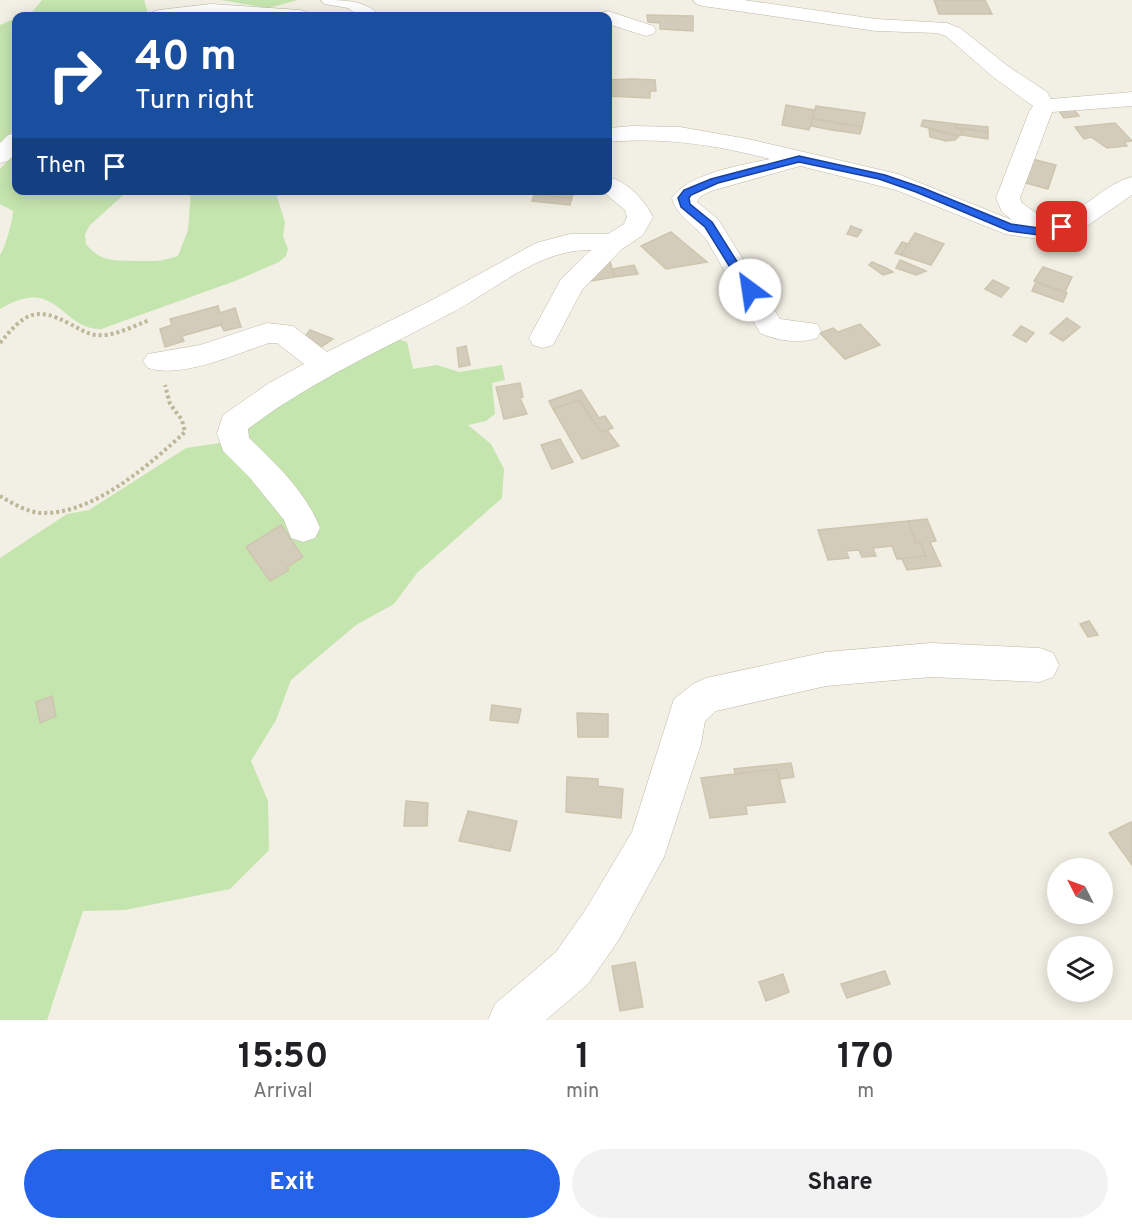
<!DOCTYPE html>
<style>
:root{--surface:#fff;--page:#f2f2f2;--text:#202124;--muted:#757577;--accent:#2563eb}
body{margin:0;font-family:Overpass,sans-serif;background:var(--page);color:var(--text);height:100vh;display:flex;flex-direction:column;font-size:22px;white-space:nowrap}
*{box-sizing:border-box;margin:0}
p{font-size:20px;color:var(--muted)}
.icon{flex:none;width:33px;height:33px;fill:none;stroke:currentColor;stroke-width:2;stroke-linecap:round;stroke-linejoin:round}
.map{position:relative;height:1020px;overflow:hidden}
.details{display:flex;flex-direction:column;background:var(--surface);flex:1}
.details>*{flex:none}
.hud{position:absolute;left:12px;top:12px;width:600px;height:183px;border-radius:12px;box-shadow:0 3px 15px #0003;background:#1a4fa0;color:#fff;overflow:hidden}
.needle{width:39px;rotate:312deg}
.controls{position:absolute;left:1047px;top:858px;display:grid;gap:12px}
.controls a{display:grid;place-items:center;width:66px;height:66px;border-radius:50%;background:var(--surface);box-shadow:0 3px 15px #0003;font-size:30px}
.pin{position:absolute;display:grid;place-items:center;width:51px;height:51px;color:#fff;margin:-26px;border-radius:12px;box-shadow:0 3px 9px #0006}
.me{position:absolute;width:66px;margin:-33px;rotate:329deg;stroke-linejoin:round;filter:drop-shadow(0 0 4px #0008)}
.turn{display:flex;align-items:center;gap:21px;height:126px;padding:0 24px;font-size:27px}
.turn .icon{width:78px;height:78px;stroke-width:2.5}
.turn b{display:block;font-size:42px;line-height:51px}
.then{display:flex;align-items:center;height:57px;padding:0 24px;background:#0003;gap:12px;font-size:22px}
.eta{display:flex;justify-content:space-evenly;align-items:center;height:102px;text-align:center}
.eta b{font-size:36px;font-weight:700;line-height:42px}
.action{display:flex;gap:12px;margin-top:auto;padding:12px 24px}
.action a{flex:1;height:69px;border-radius:36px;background:var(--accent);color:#fff;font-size:24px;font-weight:700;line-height:69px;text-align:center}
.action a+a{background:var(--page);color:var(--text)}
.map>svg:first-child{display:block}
.green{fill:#c5e5ae}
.building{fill:#d3ccba;stroke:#cdc5ae;stroke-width:1.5}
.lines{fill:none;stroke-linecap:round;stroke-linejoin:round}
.minor-casing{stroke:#bdb8a7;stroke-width:1}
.path{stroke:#beb699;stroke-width:4;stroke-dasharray:3 3;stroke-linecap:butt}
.minor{fill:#fff;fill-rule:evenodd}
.route{fill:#2563eb;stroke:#184099;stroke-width:1.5}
</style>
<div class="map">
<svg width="1132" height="1020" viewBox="0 0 1132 1020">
<rect width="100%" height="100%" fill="#f2efe4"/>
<path class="green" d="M42,0H144L148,13L139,16H21L33,11Z
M221,0H298L268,8Z
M16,18V128L0,144V25Z
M16,152V190L128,191L89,226L85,235L86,244C101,263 115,260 137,261C157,261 158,262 178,256L188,230L191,190L280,191L277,197L285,222L283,236L288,249L286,256L279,262L235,281L101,329C61,330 57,274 0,309V255C5,249 13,219 13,211L0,204V169Z
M397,339L407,342L413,369L437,365L459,372L502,365L505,380L492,383L495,414L486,421L468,425L491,444L504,469L502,498L417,573L394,604L356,625L291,680L276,720L251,761L268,801L269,850L230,889L125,910L83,911L47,1020H0V558L67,514L89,510L186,448L220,443L288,393Z"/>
<path class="building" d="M934,0H985L992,14H939Z
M647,15L693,16V31L660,29V23L648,22Z
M631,79L655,80L656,91H650V98L608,96L609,80Z
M786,105L815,110L809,130L782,125Z
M816,106L865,113L862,127L812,119Z
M1073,109L1079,116L1064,118L1059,111Z
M812,119L847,124L862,127L860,134L832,130L811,126Z
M923,120L956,124L955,128L962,130L961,135L959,136L921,126Z
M1115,123L1132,141L1124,142L1127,146L1107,148L1091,137L1084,139L1075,127Z
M956,124L988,127V132L955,128Z
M963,128L988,132V139L961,135Z
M929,129L949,134L959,136L955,140L946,141L930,137Z
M1028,158L1056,165L1048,189L1022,182Z
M536,190H574L572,198L534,195Z
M534,195L572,198L570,205L532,201Z
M851,226L862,230L857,237L847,234Z
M671,232L707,262L666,269L641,246Z
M915,233L944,244L931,265L901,255Z
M902,242L908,244L901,255L895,253Z
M609,259L615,277L585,282Z
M900,260L926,271L916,275L896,268Z
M872,262L886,268L893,272L883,275L869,265Z
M634,265L638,274L615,277L612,269Z
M1043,267L1072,277L1065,292L1034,281Z
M993,280L1009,288L1001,297L985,289Z
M1036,282L1067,293L1063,302L1032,291Z
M218,306L220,313L235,308L241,327L224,331L221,325L182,336L184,341L165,347L160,329L172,325L170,319Z
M1067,318L1080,327L1063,341L1050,333Z
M860,324L880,345L845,359L820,333L833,328L838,332Z
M1021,326L1034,333L1026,342L1013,335Z
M310,330L333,339L321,347L305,337Z
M466,346L470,365L459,367L457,348Z
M520,383L523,397L520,398L527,414L504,419L496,387Z
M581,390L599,418L605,416L613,428L601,432L579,400L553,409L549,401Z
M579,400L601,432L607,430L619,446L582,459L553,409Z
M560,439L573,462L552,469L541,445Z
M927,519L936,541L930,542L941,566L907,570L902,559L926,556L920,542L916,543L908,521Z
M908,521L916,543L920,542L926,556L897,559L892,546L873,548L876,556L862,557L859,550L846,551L849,558L828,560L818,530Z
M281,525L303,557L287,567L289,570L270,581L246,547Z
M1089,621L1098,635L1088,637L1080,624Z
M52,696L56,716L40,723L36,702Z
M492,705L521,709L518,723L490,720Z
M577,713L608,714V737H578Z
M791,763L794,777L780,779L777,769L735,774L734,769Z
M777,769L785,802L746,806L747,814L710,818L701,778Z
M567,777L598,779V786L623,789L621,818L566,812Z
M406,801L428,803L427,826H404Z
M468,811L517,821L510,851L459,841Z
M1131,822L1132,823V865L1109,833Z
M635,962L643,1007L620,1011L612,966Z
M885,971L890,984L847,998L841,984Z
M783,974L789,992L766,1001L759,982Z"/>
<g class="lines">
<g class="minor-casing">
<path id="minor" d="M321,0C344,0 366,0 380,16H360L348,8L324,4Z
M693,0H744L876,19L947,23L960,28L1009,67L1047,92L1051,99L1132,92V106L1052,112L1020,198L1022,203L1050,223C1081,214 1105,183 1132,177V195L1087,226L1065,236L1045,240L1005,234L896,190L800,166L711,191L700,197L697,202L718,219L780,319L817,324L821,331L817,338C797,344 778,341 760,333L708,242C698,227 674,214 672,198C689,173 742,165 770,159C716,145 664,137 608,142V128L633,126L680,127L748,139L898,174L1012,220L1002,212L996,198L1029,112L1033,106L993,77L946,36L937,33L876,31L703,6L696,4Z
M211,4L300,10L307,12L310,16H149L152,12L159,10Z
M608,11L653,26L656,30L653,34L646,36L608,24V16H598L601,13Z
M16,133V153L8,161L0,163V143L8,135Z
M608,177C627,181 645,200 653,217L643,235L622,249L582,290L553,345L543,348L533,345L529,338L561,279L591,250C539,249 495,290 451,313C382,350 311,381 248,429L249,438C276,464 306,492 320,528L315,538L303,542L291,538L284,520L250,478L223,451L217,433L223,415L269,383L304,364L277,343H269C235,354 182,379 148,368L143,361L148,354L200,345L267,323L293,326L327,352L434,299L536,243L570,234H608L624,224L627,217L625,210L601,190H608Z
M931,643L1040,648L1053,653L1059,665L1053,677L1040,682L931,677L826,686L716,711L705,721L701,744L664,857L618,941L588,984L546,1020H488L495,1004L556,952L586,909L632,832L674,699L693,684L706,678L826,652Z"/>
</g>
<path class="path" d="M0,343C24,314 35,305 70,324C79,328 86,334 96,335C114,337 133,326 150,320
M0,496C12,503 28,513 43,513C94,514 149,465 185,432L182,420L170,404L165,385"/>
<use href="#minor" class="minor"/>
</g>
<path class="route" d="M799,156L885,175L923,188L1011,224L1046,229L1062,223L1067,227L1047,236L1009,231L916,192L879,179L799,162L718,183L691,195L689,198L690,204L712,222L755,290L754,293H746L705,227L681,207L678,198L684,190L711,179Z"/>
</svg>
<div class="controls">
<a><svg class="needle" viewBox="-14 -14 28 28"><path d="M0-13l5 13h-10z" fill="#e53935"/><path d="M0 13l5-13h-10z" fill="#757577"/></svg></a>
<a><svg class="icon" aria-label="layers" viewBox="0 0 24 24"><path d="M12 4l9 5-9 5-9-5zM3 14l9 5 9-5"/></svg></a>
</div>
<div class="pin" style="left:1062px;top:227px;background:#d93025"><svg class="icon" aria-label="arrive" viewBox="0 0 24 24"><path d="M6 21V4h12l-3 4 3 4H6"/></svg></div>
<svg class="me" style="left:750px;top:290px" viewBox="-20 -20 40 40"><circle r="19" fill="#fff"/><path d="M0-13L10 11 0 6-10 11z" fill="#2563eb"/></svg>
<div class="hud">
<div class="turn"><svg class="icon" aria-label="right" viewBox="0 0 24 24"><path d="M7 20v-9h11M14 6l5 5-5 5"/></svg><div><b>40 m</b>Turn right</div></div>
<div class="then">Then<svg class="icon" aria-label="arrive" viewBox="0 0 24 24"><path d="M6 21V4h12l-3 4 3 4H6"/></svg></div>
</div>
</div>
<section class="details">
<div class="eta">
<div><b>15:50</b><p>Arrival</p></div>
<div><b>1</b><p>min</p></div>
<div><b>170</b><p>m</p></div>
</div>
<div class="action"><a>Exit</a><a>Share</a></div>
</section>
